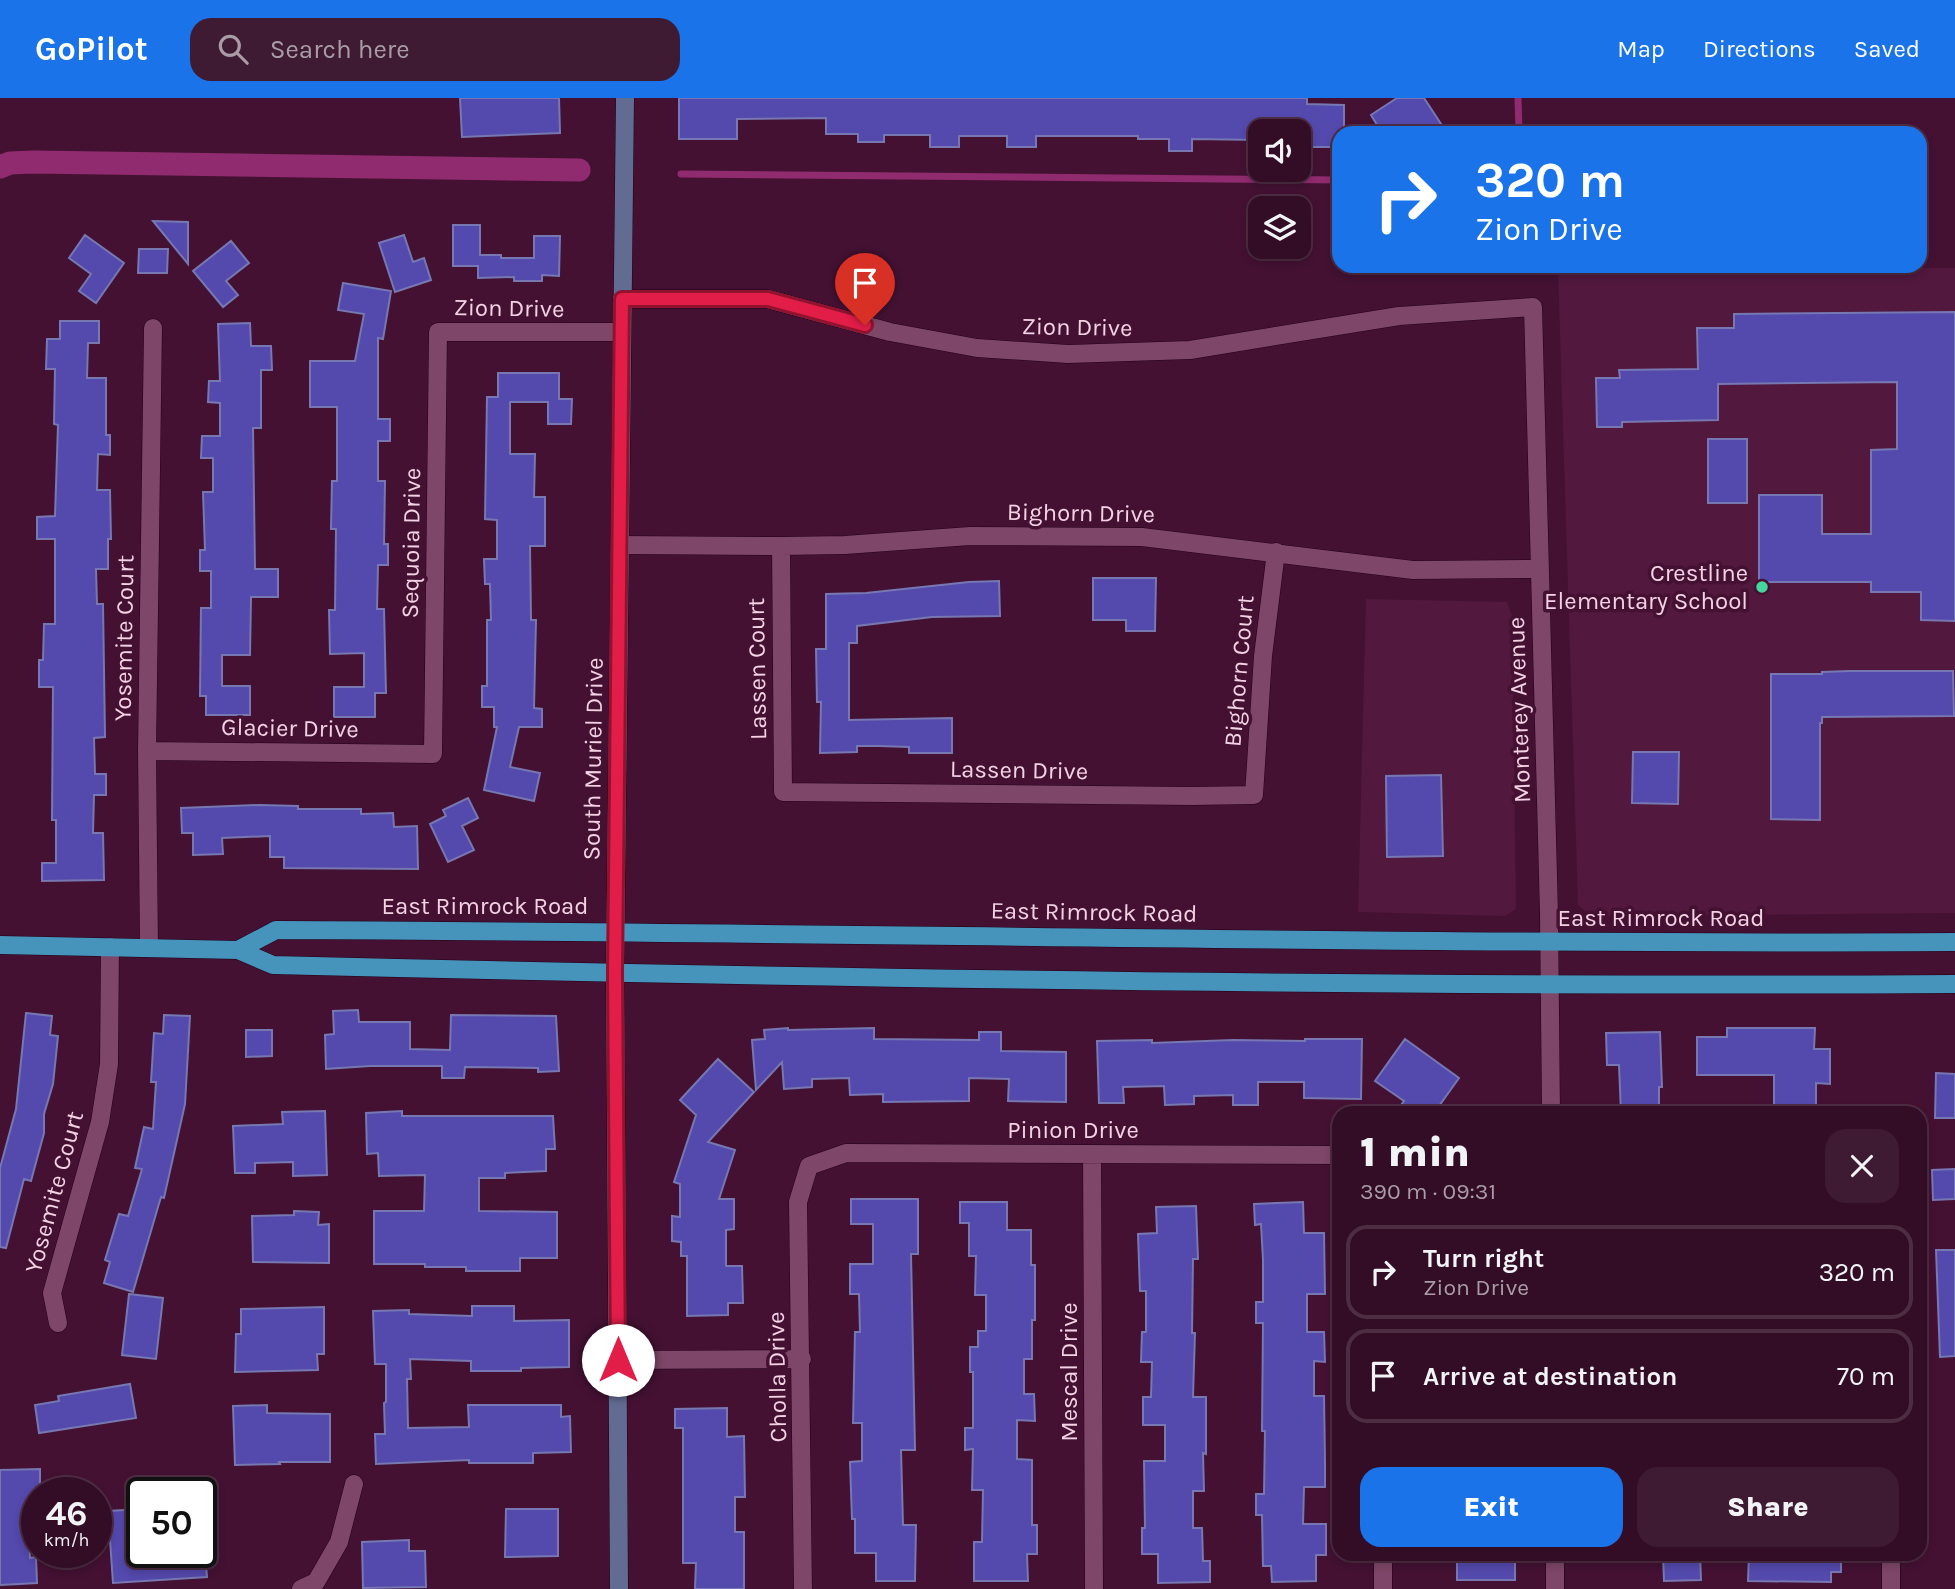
<!DOCTYPE html>
<meta charset="utf-8">
<style>
:root{--surface:#330d26;--page:#3e1b32;--text:#f1f3f6;--muted:#a99ca7;--line:#4e2d43;--accent:#1a73e8}
body{margin:0;font-family:Karla,sans-serif;background:var(--page);color:var(--text);height:100vh;display:flex;flex-direction:column;font-size:26px;white-space:nowrap}
*{box-sizing:border-box;margin:0}
p{font-size:23px;color:var(--muted)}
.icon{flex:none;width:38px;height:38px;fill:none;stroke:currentColor;stroke-width:2;stroke-linecap:round;stroke-linejoin:round}
.map{position:relative;flex:1;overflow:hidden}
.sheet{position:absolute;left:1332px;top:1008px;width:595px;height:455px;display:flex;flex-direction:column;background:var(--surface);border-radius:21px;box-shadow:0 4px 10px #0003,0 0 0 2px var(--line)}
.sheet>*{flex:none}
.top-card{position:absolute;left:1332px;top:28px;width:595px;height:147px;border-radius:21px;box-shadow:0 4px 10px #0003,0 0 0 2px var(--line);background:#1a73e8;color:#fff;overflow:hidden}
.buttons{position:absolute;left:1248px;top:21px;display:grid;gap:14px}
.buttons a{display:grid;place-items:center;width:63px;height:63px;border-radius:14px;background:var(--surface);box-shadow:0 4px 10px #0003,0 0 0 2px var(--line);font-size:35px}
.speed{position:absolute;left:21px;top:1379px;display:flex;gap:14px;font-size:35px;font-weight:700;text-align:center}
.speed>*{display:grid;place-content:center;width:91px;height:91px;border-radius:50%;background:var(--surface);box-shadow:0 4px 10px #0003,0 0 0 2px var(--line);line-height:1}
.speed small{font-size:18px;font-weight:400}
.speed .limit{border:4px solid #111;border-radius:10px;background:#fff;color:#111}
.pin{position:absolute;display:grid;place-items:center;width:60px;height:60px;color:#fff;margin:-72px -30px;border-radius:50% 50% 50% 0;rotate:-45deg;box-shadow:0 0 7px #0007}
.pin .icon{rotate:45deg}
.me{position:absolute;width:77px;margin:-38px;rotate:0deg;stroke-linejoin:round;filter:drop-shadow(0 0 5px #0008)}
.turn{display:flex;align-items:center;gap:24px;height:147px;padding:0 28px;font-size:32px}
.turn .icon{width:91px;height:91px;stroke-width:2.5}
.turn b{display:block;font-size:49px;line-height:60px}
.round{display:grid;place-items:center;flex:none;width:74px;height:74px;border-radius:21px;background:var(--page)}
.overview{display:flex;align-items:center;justify-content:space-between;height:119px;padding:0 28px}
h1{font-size:42px;font-weight:800;line-height:52px}
.action{display:flex;gap:14px;margin-top:auto;padding:14px 28px}
.action a{flex:1;height:80px;border-radius:21px;background:var(--accent);color:#fff;font-size:28px;font-weight:800;line-height:80px;text-align:center}
.action a+a{background:var(--page);color:var(--text)}
ul{padding:0;list-style:none}
li{display:flex;align-items:center;gap:21px;height:94px;margin:0 14px 10px;padding:0 14px;border:4px solid var(--line);border-radius:21px}
li div{flex:1}
li b{display:block;font-size:26px}
li em{font-style:normal}
header{display:flex;align-items:center;gap:42px;box-sizing:border-box;height:98px;padding:0 35px;background:var(--accent);color:#fff}
header strong{font-size:33px}
nav{display:flex;gap:38px;margin-inline-start:auto;font-size:24px}
.search{width:490px;height:63px;background:var(--page);display:flex;align-items:center;gap:18px;box-sizing:border-box;padding:0 24px;border-radius:21px;color:var(--muted);font-size:26px}
.map>svg:first-child{display:block}
.built{fill:#52183e}
.lines{fill:none;stroke-linecap:round;stroke-linejoin:round}
.stream{stroke:#912b6f;stroke-width:7}
.canal{stroke:#912b6f;stroke-width:23}
.building{fill:#5449ad;stroke:#7777b2;stroke-width:2}
.street-casing{stroke:#240118;stroke-width:19}
.secondary-casing{stroke:#240118;stroke-width:19}
.primary-casing{stroke:#240118;stroke-width:19}
.street{stroke:#7e4668;stroke-width:18}
.secondary{stroke:#626c92;stroke-width:18}
.primary{stroke:#4693bc;stroke-width:18}
.route-casing{stroke:#92132f;stroke-width:18}
.route{stroke:#e11d48;stroke-width:12}
.poi-dot{fill:#47d49e;stroke:#413;stroke-width:2.5}
.labels{text-anchor:middle;stroke-width:7;stroke-linejoin:round;paint-order:stroke}
.street-label{font-size:24px;fill:#f3d2e4;stroke:#413}
.poi-label{font-size:24px;fill:#f3d2e4;stroke:#413;text-anchor:end}
</style>
<header>
<strong>GoPilot</strong>
<div class="search"><svg class="icon" aria-label="search" viewBox="0 0 24 24"><circle cx="10" cy="10" r="6"/><path d="M15 15l6 6"/></svg>Search here</div>
<nav><a>Map</a><a>Directions</a><a>Saved</a></nav>
</header>
<div class="map">
<svg width="1955" height="1491" viewBox="0 0 1955 1491">
<rect width="100%" height="100%" fill="#413"/>
<path class="built" d="M1558,170H1955V815L1591,818L1578,807Z
M1366,501L1507,504L1512,518L1516,811L1505,818L1358,814Z"/>
<g class="lines">
<path class="stream" d="M1518,0L1519,35
M681,76L1339,82"/>
<path class="canal" d="M0,69L10,65L33,64L579,72"/>
</g>
<path class="building" d="M460,0H559L560,35L462,39Z
M679,0H1307V6L1344,7V35H1339V49H1298V33H1260V42L1192,41V53H1169V41H1138V38H1036V49H1007V38H959V49H930V37H884V44H858V36H826V20L737,21V41H679Z
M1397,0H1424L1447,35H1382L1371,17Z
M153,123L188,124V166Z
M453,127H480V157H501V160H534V138H560L559,178L542,177V183H514V179L478,180V168H453Z
M85,137L124,165L96,205L79,193L91,176L69,160Z
M404,137L413,164L424,160L431,182L395,194L379,145Z
M231,143L249,165L226,183L238,197L223,209L193,173Z
M139,151H168L167,175H138Z
M343,185L391,193L383,241L378,240V321H390V343H378V383H385L384,446H388V467H378L377,511H384L386,595H375V619H334V589H364V555L330,556L329,512H335L336,431H331L332,383H337V309H310V263H355L364,216L338,212Z
M1955,214V523L1921,522V494H1871V484H1759V397H1822V436H1871V352L1897,351V284L1718,286V322L1622,324V329H1597L1596,280H1620L1619,272L1698,271L1697,230H1734V216Z
M60,223H99V245H88L87,280H106V337H110V357L98,356L97,392H110L111,441H108V471H96L97,506H103L105,639L94,640L95,676H106V697H94L93,735H103L104,782L42,783V765H56V722H52L53,589H39V562H43L44,526H55V441H37V419L55,418L58,327L54,326L55,271H46L47,241H60Z
M250,225L251,248H271L272,272H261V330H253L255,471H278V499H251L250,557H222V588H250V617H206V598H200L201,510H211V473H200V452H205L203,394H213V360H201L202,338H220V305L208,304L209,283H220L218,226Z
M498,275H559V301H572L571,326H548V304H510V356H535L534,399H545V448H530L531,522H536L534,610L542,611V629H519L510,669L540,675L534,703L484,692L497,629H494V609H482V588H487V522H491L490,486H485L484,461H497V422L485,421L487,299H498Z
M1708,341H1747V405H1708Z
M1093,480H1156L1155,533H1126V522H1093Z
M999,483L1000,518L932,519L857,528V545H849V622L952,620V655H909V649L879,648H857V654L820,655L821,604H817L816,551H826V496L866,495L969,484Z
M1849,573H1953L1954,618L1822,619V625H1820V722L1771,721V576H1822V574Z
M1633,654H1679L1678,706L1632,705Z
M1441,677L1443,758L1387,759L1386,678Z
M468,700L478,720L462,728L474,752L448,764L430,726L446,718L443,712Z
M259,707L298,708V711H361V716L393,715L394,729L417,728L418,771L284,770V759H270V738L222,740L223,756L193,757V735H182L181,710Z
M358,912L359,924H410V951L450,952L451,917L556,918L559,973L538,974V970L465,969L464,980H442V968H370L326,971L325,937L334,936L333,913Z
M26,915L52,918L50,937L58,938L53,986L44,1016V1035L31,1083L24,1081L6,1150L0,1149V1070L16,1011Z
M164,917L190,918L185,1006L164,1100L161,1099L133,1194L104,1185L110,1164L105,1162L119,1116L128,1118L142,1071L135,1070L144,1029L153,1031L156,984H151L154,935L163,936Z
M788,930V932L874,930V941L979,942V934H1001V953L1066,954V1004L1008,1003L1009,981L969,980V1003L883,1004V996L850,997L849,980L812,981V989L784,991L782,964L756,992L752,942L765,941L764,932Z
M1727,930H1815L1814,951H1830V986L1816,985V1015H1774V977H1697V939H1727Z
M246,932H272V958L246,959Z
M1660,934L1662,989H1659V1015H1621L1619,967H1607L1606,935Z
M1305,941H1362L1361,1001L1304,1000V984H1258V1007H1233V997L1194,998V1006L1165,1007L1164,988L1123,989L1124,1005H1099L1097,943L1152,942V945L1233,942L1305,943Z
M1405,941L1459,980L1434,1015H1395L1404,1003L1375,983Z
M718,961L754,994L708,1044L735,1052L719,1101H734V1131L726,1132V1168H742L743,1205H728V1217L687,1218V1158H681V1144L672,1143V1118L680,1119V1086L674,1084L696,1017L680,1002Z
M1936,975L1955,976V1020H1935Z
M325,1013L327,1077L293,1078V1064L255,1065V1075H235L233,1028L283,1026L282,1014Z
M402,1013V1018H553L555,1051H546V1073L505,1075V1080H479V1113L557,1114V1160H520V1173H466V1169H425V1166H374V1113H424L425,1077L379,1078L378,1055L367,1056L366,1015Z
M1955,1071V1101L1933,1102L1932,1072Z
M851,1101H918V1156H911L915,1352H901L903,1427H916L915,1483H876V1455H855V1421H852L850,1364L862,1363V1325H853L855,1234H860L859,1196H850V1166H873V1126H851Z
M960,1104H1007V1132H1031V1167H1035V1222H1032V1261H1024V1296H1034L1035,1323L1017,1322V1361L1032,1362V1427H1037V1456H1027L1028,1483H974V1444H982L983,1392H972L973,1351L965,1352V1330H973V1274H970V1249H978V1233H986V1197H975L976,1158H969V1125H960Z
M1303,1104L1304,1135H1324L1325,1196H1307V1234H1324L1325,1264L1314,1263V1298H1324L1325,1364V1389H1304L1303,1426H1326V1457H1316V1483L1272,1484L1271,1468H1263L1262,1417H1256V1396H1264L1265,1333H1262L1263,1225H1256V1204H1263V1162L1261,1126L1255,1127L1254,1106Z
M1196,1108L1198,1161H1193L1192,1235H1195L1193,1299H1206V1356L1203,1355L1204,1393H1193V1430H1202L1203,1463H1210V1484L1158,1485V1456H1142V1430H1145L1144,1363H1165V1327H1143V1299H1151L1152,1264H1141L1142,1234H1146V1193H1140L1138,1136L1157,1135L1156,1109Z
M294,1113L319,1114L318,1127L329,1126V1165L253,1164L252,1118L294,1117Z
M1936,1152H1955V1258L1940,1259Z
M129,1196L163,1200L156,1261L122,1257Z
M472,1208H514V1223L569,1222V1269L521,1270V1273H471V1263L410,1261L411,1281H407L408,1330L469,1329L468,1307H561V1319L570,1318L571,1354L533,1355V1365H469V1362L376,1366L375,1336H385L384,1305L386,1304V1266H375L373,1213L409,1212V1216L472,1218Z
M324,1209V1256H317L318,1272L235,1274L236,1236H241V1211Z
M130,1286L136,1320L39,1335L35,1307L59,1303L58,1298Z
M267,1307V1315L330,1316V1364H279L280,1366L235,1367L233,1308Z
M727,1310V1339L744,1338L745,1399H735V1434H744V1491H695L696,1465H683V1330H675V1311Z
M40,1371V1395H37V1401H28L30,1460L36,1459L37,1485L0,1487V1372Z
M142,1411V1454H205L207,1479L113,1485L108,1413Z
M506,1411H558V1458L505,1459Z
M409,1442V1453H425L426,1489L363,1490L362,1444Z
M1457,1456H1515V1482H1457Z
M1663,1456H1700L1701,1482L1664,1483Z
M1749,1456H1841V1474H1831V1484L1748,1483Z"/>
<g class="lines">
<g class="street-casing">
<path id="street" d="M622,201H768L890,234L977,250L1068,256L1190,252L1399,218L1533,209L1549,816L1551,1015
M620,447L781,448L845,447L970,438L1142,439L1413,472L1539,471
M781,448L783,694L1192,698L1254,697L1263,558L1276,454
M147,653L433,656L438,234H622
M149,850L147,653L153,230
M1092,1056L1094,1491
M58,1225L52,1195L100,1024L109,966L110,849
M618,1262L802,1261
M1383,1456V1491
M1555,1456V1491
M1891,1456V1491
M301,1491L316,1484L339,1444L354,1386
M803,1491L798,1104L809,1068L846,1055L1339,1057"/>
</g>
<g class="secondary-casing">
<path id="secondary" d="M619,1491L615,875L625,0"/>
</g>
<g class="primary-casing">
<path id="primary" d="M0,847L238,852L273,867C834,881 1394,889 1955,886
M238,852L276,832C835,834 1395,847 1955,844"/>
</g>
<use href="#street" class="street"/>
<use href="#secondary" class="secondary"/>
<use href="#primary" class="primary"/>
</g>
<g class="lines">
<g class="route-casing">
<path id="route" d="M618,1262L615,875L622,201H768L865,227"/>
</g>
<use href="#route" class="route"/>
</g>
<circle class="poi-dot" cx="1762" cy="489" r="7"/>
<g class="labels">
<g class="street-label">
<text transform="translate(509 210) rotate(1)" y="8">Zion Drive</text>
<text transform="translate(1077 229) rotate(1)" y="8">Zion Drive</text>
<text transform="translate(1081 415) rotate(1)" y="8">Bighorn Drive</text>
<text transform="translate(411 445) rotate(-89)" y="8">Sequoia Drive</text>
<text transform="translate(124 540) rotate(-89)" y="8">Yosemite Court</text>
<text transform="translate(757 571) rotate(-91)" y="8">Lassen Court</text>
<text transform="translate(1239 573) rotate(-85)" y="8">Bighorn Court</text>
<text transform="translate(1519 612) rotate(-92)" y="8">Monterey Avenue</text>
<text transform="translate(290 630) rotate(1)" y="8">Glacier Drive</text>
<text transform="translate(593 661) rotate(-89)" y="8">South Muriel Drive</text>
<text transform="translate(1019 672) rotate(1)" y="8">Lassen Drive</text>
<text x="485" y="816">East Rimrock Road</text>
<text transform="translate(1094 814) rotate(1)" y="8">East Rimrock Road</text>
<text x="1661" y="828">East Rimrock Road</text>
<text x="1073" y="1040">Pinion Drive</text>
<text transform="translate(54 1094) rotate(-75)" y="8">Yosemite Court</text>
<text transform="translate(1069 1274) rotate(-90)" y="8">Mescal Drive</text>
<text transform="translate(777 1279) rotate(-91)" y="8">Cholla Drive</text>
</g>
<g class="poi-label">
<text x="1748" y="483">Crestline<tspan x="1748" dy="28">Elementary School</tspan></text>
</g>
</g>
</svg>
<div class="buttons">
<a><svg class="icon" aria-label="sound" viewBox="0 0 24 24"><path d="M4 9h4l5-4v14l-5-4H4zM17 9q2 3 0 6"/></svg></a>
<a><svg class="icon" aria-label="layers" viewBox="0 0 24 24"><path d="M12 4l9 5-9 5-9-5zM3 14l9 5 9-5"/></svg></a>
</div>
<div class="speed"><div>46<small>km/h</small></div><div class="limit">50</div></div>
<div class="pin" style="left:865px;top:227px;background:#d93025"><svg class="icon" aria-label="arrive" viewBox="0 0 24 24"><path d="M6 21V4h12l-3 4 3 4H6"/></svg></div>
<svg class="me" style="left:618px;top:1262px" viewBox="-20 -20 40 40"><circle r="19" fill="#fff"/><path d="M0-13L10 11 0 6-10 11z" fill="#e11d48"/></svg>
<div class="top-card">
<div class="turn"><svg class="icon" aria-label="right" viewBox="0 0 24 24"><path d="M7 20v-9h11M14 6l5 5-5 5"/></svg><div><b>320 m</b>Zion Drive</div></div>
</div>
<section class="sheet">
<div class="overview"><div><h1>1 min</h1><p>390 m · 09:31</p></div><a class="round"><svg class="icon" aria-label="close" viewBox="0 0 24 24"><path d="M6 6l12 12M18 6L6 18"/></svg></a></div>
<ul>
<li><svg class="icon" aria-label="right" viewBox="0 0 24 24"><path d="M7 20v-9h11M14 6l5 5-5 5"/></svg><div><b>Turn right</b><p>Zion Drive</p></div><em>320 m</em></li>
<li><svg class="icon" aria-label="arrive" viewBox="0 0 24 24"><path d="M6 21V4h12l-3 4 3 4H6"/></svg><div><b>Arrive at destination</b></div><em>70 m</em></li>
</ul>
<div class="action"><a>Exit</a><a>Share</a></div>
</section>
</div>
